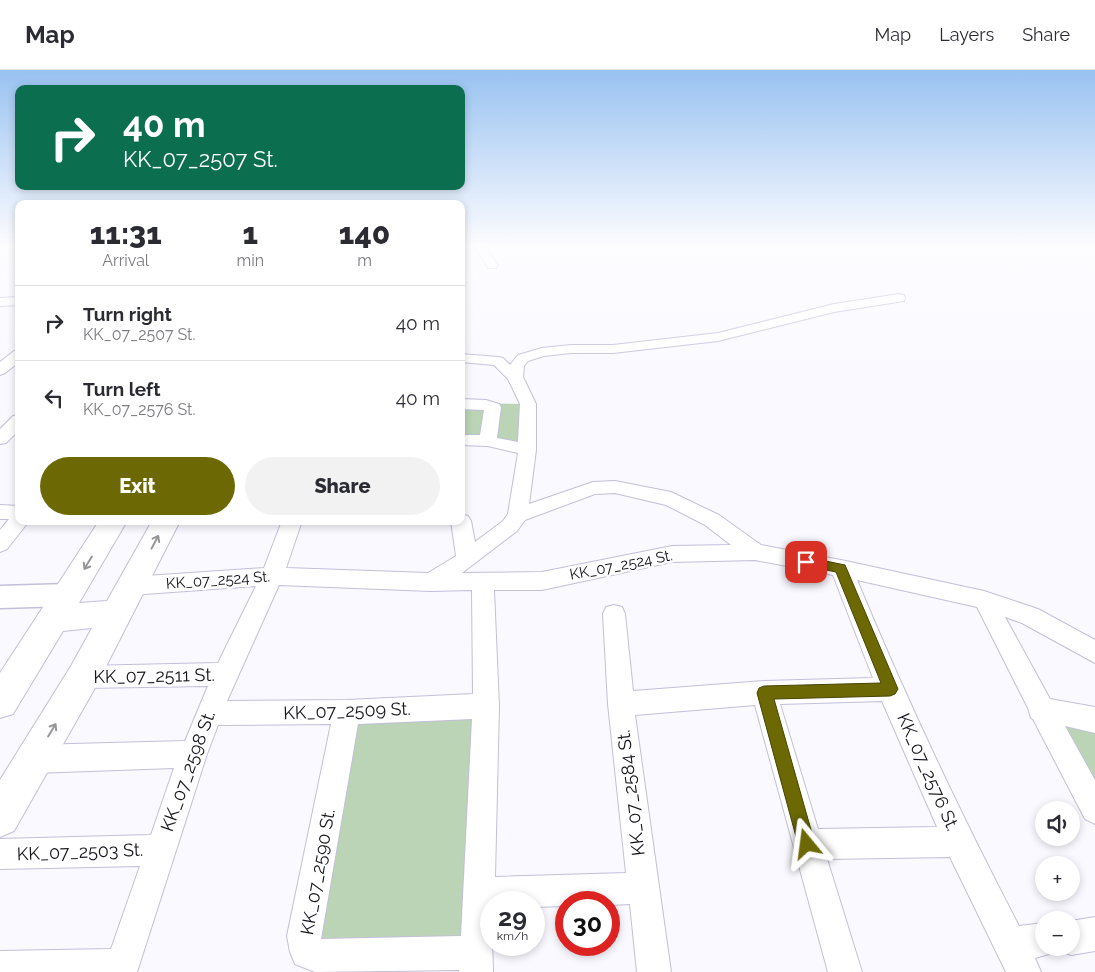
<!DOCTYPE html>
<meta charset="utf-8">
<style>
:root{--surface:#fff;--page:#f2f2f3;--text:#2b2b33;--muted:#7c7c81;--line:#e1e1e2;--accent:#6c6904}
body{margin:0;font-family:Raleway,sans-serif;background:var(--page);color:var(--text);height:100vh;display:flex;flex-direction:column;font-size:19px;white-space:nowrap}
*{box-sizing:border-box;margin:0}
p{font-size:16px;color:var(--muted)}
.icon{flex:none;width:28px;height:28px;fill:none;stroke:currentColor;stroke-width:2;stroke-linecap:round;stroke-linejoin:round}
.map{position:relative;flex:1;overflow:hidden}
.sheet{position:absolute;left:15px;top:130px;width:450px;height:325px;display:flex;flex-direction:column;background:var(--surface);border-radius:10px;box-shadow:0 2px 8px #0003}
.sheet>*{flex:none}
.hud{position:absolute;left:15px;top:15px;width:450px;height:105px;border-radius:10px;box-shadow:0 2px 8px #0003;background:#0b6e4f;color:#fff;overflow:hidden}
.controls{position:absolute;left:1035px;top:731px;display:grid;gap:10px}
.controls a{display:grid;place-items:center;width:45px;height:45px;border-radius:50%;background:var(--surface);box-shadow:0 2px 8px #0003;font-size:25px}
.speed{position:absolute;left:480px;top:821px;display:flex;gap:10px;font-size:25px;font-weight:700;text-align:center}
.speed>*{display:grid;place-content:center;width:65px;height:65px;border-radius:50%;background:var(--surface);box-shadow:0 2px 8px #0003;line-height:1}
.speed small{font-size:12px;font-weight:400}
.speed .limit{border:8px solid #d22;background:#fff;color:#111}
.pin{position:absolute;display:grid;place-items:center;width:42px;height:42px;color:#fff;margin:-21px;border-radius:10px;box-shadow:0 2px 8px #0006}
.me{position:absolute;width:55px;margin:-28px;rotate:344deg;stroke-linejoin:round;filter:drop-shadow(0 0 4px #0008)}
.turn{display:flex;align-items:center;gap:18px;height:105px;padding:0 25px;font-size:22px}
.turn .icon{width:65px;height:65px;stroke-width:2.5}
.turn b{display:block;font-size:35px;line-height:42px}
.eta{display:flex;justify-content:space-evenly;align-items:center;height:85px;text-align:center}
.eta b{font-size:30px;font-weight:800;line-height:35px}
.action{display:flex;gap:10px;margin-top:auto;padding:10px 25px}
.action a{flex:1;height:58px;border-radius:30px;background:var(--accent);color:#fff;font-size:20px;font-weight:800;line-height:58px;text-align:center}
.action a+a{background:var(--page);color:var(--text)}
ul{padding:0;list-style:none}
li{display:flex;align-items:center;gap:15px;height:75px;padding:0 25px;border-top:1px solid var(--line)}
li div{flex:1}
li b{display:block;font-size:19px}
li em{font-style:normal}
header{display:flex;align-items:center;gap:30px;box-sizing:border-box;height:70px;padding:0 25px;background:var(--surface);border-bottom:1px solid var(--line)}
header strong{font-size:24px}
nav{display:flex;gap:28px;margin-inline-start:auto;font-size:18px}
.map>svg:first-child{display:block}
.green{fill:#bbd4b6}
.lines{fill:none;stroke-linecap:round;stroke-linejoin:round}
.minor-casing{stroke:#c2bfd9;stroke-width:2}
.tertiary-casing{stroke:#c2bfd9;stroke-width:3}
.trunk-casing{stroke:#c2bfd9;stroke-width:2}
.minor{fill:#fff;fill-rule:evenodd}
.tertiary{fill:#fff;fill-rule:evenodd}
.trunk{fill:#fff;fill-rule:evenodd}
.oneway{stroke:#969599}
.route{fill:#6c6904;stroke:#464403}
.labels{text-anchor:middle;stroke-width:5;stroke-linejoin:round;paint-order:stroke}
.street-label{font-size:15px;fill:#16141d;stroke:#fff}
.near-street-label{font-size:18px;fill:#16141d;stroke:#fff}
</style>
<header>
<strong>Map</strong>
<nav><a>Map</a><a>Layers</a><a>Share</a></nav>
</header>
<div class="map">
<svg width="1095" height="902" viewBox="0 0 1095 902">
<rect width="100%" height="100%" fill="#faf9ff"/>
<path class="green" d="M461,333L531,334L528,372L461,371Z
M486,636L477,883L318,886L347,642Z
M1040,639L1095,652V739Z"/>
<g class="lines">
<g class="minor-casing">
<path id="minor" d="M475,177H485L498,195L496,198H488Z
M899,224L904,225L905,228L904,231L834,242L718,271L613,283H571L544,286L528,291L524,296L523,307L536,334V380L529,434L593,412L615,411L671,422L719,445L761,475L841,490L984,521L1038,539L1095,570V593L1022,553L1005,547L1050,629L1095,637V663L1065,656L1095,710V754L1085,749L1033,649L1031,648L1028,638L977,537L857,510C906,628 960,743 1019,856L1044,853V878H1058L1056,882L1035,888L1041,902H1006L950,787L827,789L862,902H828L755,635L635,645L671,902H637L630,834L609,835V832H566V836L534,837V832H491L493,902H459V900L315,902L295,894L290,882L287,866L331,654L218,655L207,684L137,902H0V881L111,879L140,796L0,799V769L151,765L174,698L34,703L24,699L20,689L24,679L34,675L185,671L208,616L83,618L74,615L71,607L74,599L83,596L218,593L256,516L131,525L123,522L120,516L123,510L131,507L264,498L282,451H302L286,498L428,503L456,486L451,451H461V444L468,446L471,451L475,472L503,451L508,444L518,383L488,376L461,375V365H480L484,340L461,339V329L486,330L499,334L501,337L497,368L518,372L520,334L508,309L494,295L461,292V284L498,287L503,288L510,295L518,285L542,278L571,275H613L718,263L834,234ZM615,423L666,435L705,455L731,475L672,476L542,502L462,503L517,461L525,450L595,424ZM755,490L833,505L873,608L764,611L633,621L625,544L622,537L614,535L606,537L603,544L608,634L626,803L495,807L499,636L494,520H542L672,492ZM279,515L431,521L472,520L473,624L347,630L227,631ZM882,631L937,757L818,759L780,634ZM472,649L461,866L321,869L358,654Z
M19,227V235L0,236V228Z
M19,280V292L5,303L0,305V292L14,281Z
M19,345V360L6,373L0,374V359L13,346Z
M0,435L19,436V451H29L7,479L0,482V460L9,449H0Z
M1095,847V881L1071,885L1059,880L1058,878H1071V851Z"/>
</g>
<g class="tertiary-casing">
<path id="tertiary" d="M68,514L78,517L82,525L78,533L68,536L0,538V516Z"/>
</g>
<g class="trunk-casing">
<path id="trunk" d="M99,451H127L79,533L107,531L152,451H180L95,618L14,761L0,767V710L71,596L92,558L63,561L13,644L0,648V603Z"/>
</g>
<use href="#minor" class="minor"/>
<use href="#tertiary" class="tertiary"/>
<use href="#trunk" class="trunk"/>
</g>
<defs><path id="oneway-shaft" d="M-6 0H5M1.5-3L5.5 0L1.5 3" fill="none" stroke-width="1.6" stroke-linecap="round" stroke-linejoin="round" transform="scale(1.25)"/></defs>
<g class="oneway">
<use href="#oneway-shaft" transform="translate(155 472) rotate(-62)"/>
<use href="#oneway-shaft" transform="translate(88 493) rotate(121)"/>
<use href="#oneway-shaft" transform="translate(52 660) rotate(-59)"/>
</g>
<linearGradient id="sky" x2="0" y2="1"><stop stop-color="#98c2f1"/><stop offset="0.58" stop-color="#fdfcff"/><stop offset="1" stop-color="#fdfcff" stop-opacity="0"/></linearGradient>
<rect width="1095" height="303" fill="url(#sky)"/>
<path class="route" d="M806,487L845,495L898,619L895,624L890,626L774,629L815,774L813,780L807,783L801,780L798,774L757,623L759,618L764,616L881,613L836,502L802,495L800,492L802,489Z"/>
<g class="labels">
<g class="street-label">
<text transform="translate(621 495) rotate(-11)" y="5">KK_07_2524 St.</text>
<text transform="translate(218 510) rotate(-4)" y="5">KK_07_2524 St.</text>
</g>
<g class="near-street-label">
<text transform="translate(154 606) rotate(-1)" y="6">KK_07_2511 St.</text>
<text transform="translate(347 641) rotate(-2)" y="6">KK_07_2509 St.</text>
<text transform="translate(188 701) rotate(-70)" y="6">KK_07_2598 St.</text>
<text transform="translate(928 702) rotate(66)" y="6">KK_07_2576 St.</text>
<text transform="translate(631 723) rotate(-97)" y="6">KK_07_2584 St.</text>
<text transform="translate(80 782) rotate(-2)" y="6">KK_07_2503 St.</text>
<text transform="translate(318 802) rotate(-80)" y="6">KK_07_2590 St.</text>
</g>
</g>
</svg>
<div class="controls">
<a><svg class="icon" aria-label="sound" viewBox="0 0 24 24"><path d="M4 9h4l5-4v14l-5-4H4zM17 9q2 3 0 6"/></svg></a>
<a>+</a>
<a>−</a>
</div>
<div class="speed"><div>29<small>km/h</small></div><div class="limit">30</div></div>
<div class="pin" style="left:806px;top:492px;background:#d93025"><svg class="icon" aria-label="arrive" viewBox="0 0 24 24"><path d="M6 21V4h12l-3 4 3 4H6"/></svg></div>
<svg class="me" style="left:807px;top:774px" viewBox="-20 -20 40 40"><path d="M0-17L14 15 0 8-14 15z" fill="#6c6904" stroke="#fff" stroke-width="4"/></svg>
<div class="hud">
<div class="turn"><svg class="icon" aria-label="right" viewBox="0 0 24 24"><path d="M7 20v-9h11M14 6l5 5-5 5"/></svg><div><b>40 m</b>KK_07_2507 St.</div></div>
</div>
<section class="sheet">
<div class="eta">
<div><b>11:31</b><p>Arrival</p></div>
<div><b>1</b><p>min</p></div>
<div><b>140</b><p>m</p></div>
</div>
<ul>
<li><svg class="icon" aria-label="right" viewBox="0 0 24 24"><path d="M7 20v-9h11M14 6l5 5-5 5"/></svg><div><b>Turn right</b><p>KK_07_2507 St.</p></div><em>40 m</em></li>
<li><svg class="icon" aria-label="left" viewBox="0 0 24 24"><path d="M17 20v-9H6M10 6l-5 5 5 5"/></svg><div><b>Turn left</b><p>KK_07_2576 St.</p></div><em>40 m</em></li>
</ul>
<div class="action"><a>Exit</a><a>Share</a></div>
</section>
</div>
